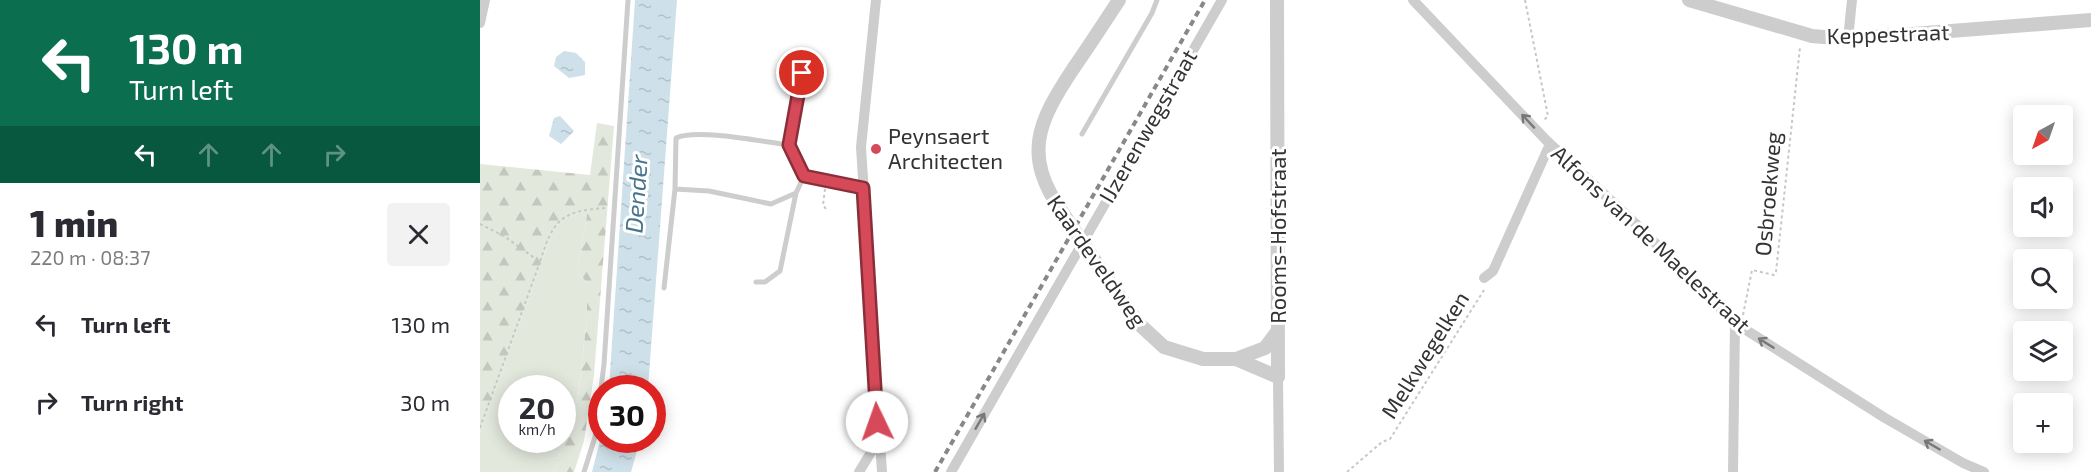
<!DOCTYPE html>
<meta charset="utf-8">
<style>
:root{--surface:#fff;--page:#f2f2f3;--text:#2b2b33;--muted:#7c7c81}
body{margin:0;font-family:"Exo 2",sans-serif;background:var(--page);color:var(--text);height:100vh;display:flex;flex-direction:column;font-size:22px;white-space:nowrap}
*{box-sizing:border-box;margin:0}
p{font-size:20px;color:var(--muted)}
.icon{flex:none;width:33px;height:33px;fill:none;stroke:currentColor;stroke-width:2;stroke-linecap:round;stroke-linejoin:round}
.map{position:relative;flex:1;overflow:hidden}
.panel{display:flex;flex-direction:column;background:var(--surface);width:480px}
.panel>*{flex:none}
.top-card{background:#0b6e4f;color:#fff;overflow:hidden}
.needle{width:39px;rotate:220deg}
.buttons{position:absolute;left:1533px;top:105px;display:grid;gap:12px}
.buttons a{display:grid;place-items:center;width:60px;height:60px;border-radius:6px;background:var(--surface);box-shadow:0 3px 15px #0003;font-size:30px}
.speed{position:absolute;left:18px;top:375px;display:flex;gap:12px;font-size:30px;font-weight:700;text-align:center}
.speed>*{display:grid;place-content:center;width:78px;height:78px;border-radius:50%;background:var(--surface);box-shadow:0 3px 15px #0003;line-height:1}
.speed small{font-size:15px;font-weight:400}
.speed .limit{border:9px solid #d22;background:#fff;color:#111}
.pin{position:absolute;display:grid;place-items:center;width:51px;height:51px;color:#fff;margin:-26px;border:3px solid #fff;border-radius:50%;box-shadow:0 2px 6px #0007}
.me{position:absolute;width:66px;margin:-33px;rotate:357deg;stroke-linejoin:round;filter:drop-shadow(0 0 4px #0008)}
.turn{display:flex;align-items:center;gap:21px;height:126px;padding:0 30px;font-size:27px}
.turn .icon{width:78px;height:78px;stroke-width:2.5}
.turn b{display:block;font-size:42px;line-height:51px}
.lanes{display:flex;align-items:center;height:57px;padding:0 30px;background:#0003;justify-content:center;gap:30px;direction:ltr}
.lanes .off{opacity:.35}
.round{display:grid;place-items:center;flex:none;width:63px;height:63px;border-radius:6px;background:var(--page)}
.headline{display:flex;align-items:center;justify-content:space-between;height:102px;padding:0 30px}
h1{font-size:36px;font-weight:800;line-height:45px}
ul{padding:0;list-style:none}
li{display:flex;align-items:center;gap:18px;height:78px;padding:0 30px}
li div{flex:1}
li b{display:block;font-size:22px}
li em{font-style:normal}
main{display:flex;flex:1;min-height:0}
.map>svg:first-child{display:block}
.green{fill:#e3e8dd;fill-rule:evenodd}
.forest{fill:url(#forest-firs)}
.water{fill:url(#water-ripples)}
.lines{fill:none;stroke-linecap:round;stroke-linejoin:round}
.path{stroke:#c7c7c7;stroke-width:2;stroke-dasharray:3 3;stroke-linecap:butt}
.service{stroke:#cdcdcd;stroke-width:5}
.minor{stroke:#cdcdcd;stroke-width:10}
.tertiary{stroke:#cdcdcd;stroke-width:14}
.rail{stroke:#888;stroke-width:4;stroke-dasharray:6 4.5;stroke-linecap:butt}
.tertiary-bridge{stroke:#cdcdcd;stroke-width:14}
.oneway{stroke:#787878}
.route-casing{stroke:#8a2f39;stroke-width:15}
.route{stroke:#d54958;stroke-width:10}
.poi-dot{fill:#d54958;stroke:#fff;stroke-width:2}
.labels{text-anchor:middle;stroke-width:6;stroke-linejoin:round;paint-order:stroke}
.street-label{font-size:22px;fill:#333;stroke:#fff}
.poi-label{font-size:22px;fill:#333;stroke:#fff;text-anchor:start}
.water-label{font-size:24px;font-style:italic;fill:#47758e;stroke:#fff}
</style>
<main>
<section class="panel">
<div class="top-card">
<div class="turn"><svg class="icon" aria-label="left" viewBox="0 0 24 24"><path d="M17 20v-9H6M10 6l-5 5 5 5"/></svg><div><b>130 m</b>Turn left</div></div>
<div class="lanes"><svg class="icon" aria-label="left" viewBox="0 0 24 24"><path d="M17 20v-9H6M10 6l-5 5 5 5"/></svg><svg class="icon off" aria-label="ahead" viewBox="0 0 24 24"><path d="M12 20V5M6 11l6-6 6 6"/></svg><svg class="icon off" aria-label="ahead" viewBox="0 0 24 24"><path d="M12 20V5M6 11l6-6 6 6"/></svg><svg class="icon off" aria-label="right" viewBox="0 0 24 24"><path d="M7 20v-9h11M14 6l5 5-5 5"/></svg></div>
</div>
<div class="headline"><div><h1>1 min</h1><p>220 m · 08:37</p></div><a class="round"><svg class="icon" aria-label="close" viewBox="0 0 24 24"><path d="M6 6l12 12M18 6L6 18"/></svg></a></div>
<ul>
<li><svg class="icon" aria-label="left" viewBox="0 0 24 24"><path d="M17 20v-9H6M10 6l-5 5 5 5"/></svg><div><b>Turn left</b></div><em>130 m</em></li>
<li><svg class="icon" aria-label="right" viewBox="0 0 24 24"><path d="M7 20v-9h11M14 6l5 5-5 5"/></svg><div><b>Turn right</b></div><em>30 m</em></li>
</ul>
</section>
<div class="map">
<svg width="1611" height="472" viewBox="0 0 1611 472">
<defs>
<pattern id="forest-firs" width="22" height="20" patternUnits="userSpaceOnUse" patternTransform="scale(1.5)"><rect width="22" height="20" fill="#e3e8dd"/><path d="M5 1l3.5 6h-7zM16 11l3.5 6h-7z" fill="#c3c7be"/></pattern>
<pattern id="water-ripples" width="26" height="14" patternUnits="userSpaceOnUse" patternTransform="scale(1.5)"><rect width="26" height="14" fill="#cee0e9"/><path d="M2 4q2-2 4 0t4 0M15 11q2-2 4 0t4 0" fill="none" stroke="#b1c1c8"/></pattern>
</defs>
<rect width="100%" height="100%" fill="#fff"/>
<path class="green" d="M108,210L97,270L107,283V317L98,397L74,472H0V432L72,233L83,219ZM32,388H82V440H32Z"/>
<path class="forest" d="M117,123L134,126L114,375L104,441L94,472H74L98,397L107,317V283L97,270L108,210L83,219L72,233L0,432V164L110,175Z"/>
<path class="water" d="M155,0H197L168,388H129Z
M84,51L96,53L105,62V75L89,78L74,66L76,57Z
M80,116L94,131L81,144L69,136L74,118Z
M121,437L122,440H160L151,472H112Z"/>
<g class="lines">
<path class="path" d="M1045,0L1068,116L1064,120
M345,189L343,205L346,209
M0,224L24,236L60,262C73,220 81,211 125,208
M1263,315L1272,270L1294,275L1296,272L1320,47
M0,428L60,262
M867,472L902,442L910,439L1004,290"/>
<path class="service" d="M322,73L309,145L324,176L383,188
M602,134L672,13L677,0
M195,189L229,191L291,204L316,193
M276,282H285L300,271L316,193L324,176
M184,288L195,189L196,138C217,128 284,142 309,145
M104,472L115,437L124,364L148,0"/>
<path class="minor" d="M396,0L381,147L402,472
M933,0L1066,140L1157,225L1255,323L1405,418L1483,463L1504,472
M0,23L5,0
M1368,39L1372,0
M1004,278L1013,271L1070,144
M798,377L799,472
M379,472L399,439
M471,472L742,0
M1253,472L1255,323"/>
<path class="tertiary" d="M1209,0L1332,36L1368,39L1611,20
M582,212C542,155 558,122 593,69C609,46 624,23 639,0
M609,252L658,323L684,347L723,359H756L798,377L797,0
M756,359L785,348L797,332"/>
<path class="rail" d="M455,472L725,0"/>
<path class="tertiary-bridge" d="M582,212L609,252"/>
</g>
<defs><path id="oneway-shaft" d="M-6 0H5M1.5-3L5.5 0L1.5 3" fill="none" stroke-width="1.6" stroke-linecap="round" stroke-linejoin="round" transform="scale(1.5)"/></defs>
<g class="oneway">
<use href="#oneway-shaft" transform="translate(1048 121) rotate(-133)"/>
<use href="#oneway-shaft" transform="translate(1286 343) rotate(-148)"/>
<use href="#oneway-shaft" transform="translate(500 421) rotate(-60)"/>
<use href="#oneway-shaft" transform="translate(1452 445) rotate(-150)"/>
</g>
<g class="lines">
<g class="route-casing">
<path id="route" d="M322,73L309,145L324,176L383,188L397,422"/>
</g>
<use href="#route" class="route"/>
</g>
<circle class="poi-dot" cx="396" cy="149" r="6"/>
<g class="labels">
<g class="street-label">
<text transform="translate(1408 34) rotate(-2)" y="8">Keppestraat</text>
<text transform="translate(668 126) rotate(-60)" y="8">IJzerenwegstraat</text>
<text transform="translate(1288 194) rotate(-85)" y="8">Osbroekweg</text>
<text transform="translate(798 236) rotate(-90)" y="8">Rooms-Hofstraat</text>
<text transform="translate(1171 239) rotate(43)" y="8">Alfons van de Maelestraat</text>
<text transform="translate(617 261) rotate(55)" y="8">Kaardeveldweg</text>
<text transform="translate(945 355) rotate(-58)" y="8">Melkwegelken</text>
</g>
<g class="poi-label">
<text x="408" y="144">Peynsaert<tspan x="408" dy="25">Architecten</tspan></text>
</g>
<g class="water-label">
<text transform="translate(157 194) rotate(-86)" y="8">Dender</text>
</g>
</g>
</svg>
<div class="buttons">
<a><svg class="needle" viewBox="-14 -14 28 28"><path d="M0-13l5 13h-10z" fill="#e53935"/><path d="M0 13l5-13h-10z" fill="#7c7c81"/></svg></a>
<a><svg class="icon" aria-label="sound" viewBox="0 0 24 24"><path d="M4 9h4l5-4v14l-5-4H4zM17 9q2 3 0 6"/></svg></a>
<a><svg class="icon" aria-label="search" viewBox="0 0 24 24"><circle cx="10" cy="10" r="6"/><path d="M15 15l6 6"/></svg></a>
<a><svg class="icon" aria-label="layers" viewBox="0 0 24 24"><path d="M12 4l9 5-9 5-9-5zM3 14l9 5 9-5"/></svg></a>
<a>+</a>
</div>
<div class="speed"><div>20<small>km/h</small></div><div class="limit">30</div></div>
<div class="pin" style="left:322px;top:73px;background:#d93025"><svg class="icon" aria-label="arrive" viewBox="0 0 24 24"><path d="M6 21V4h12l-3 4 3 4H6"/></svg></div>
<svg class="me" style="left:397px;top:422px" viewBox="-20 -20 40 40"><circle r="19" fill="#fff"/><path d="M0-13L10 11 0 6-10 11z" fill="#d54958"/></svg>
</div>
</main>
